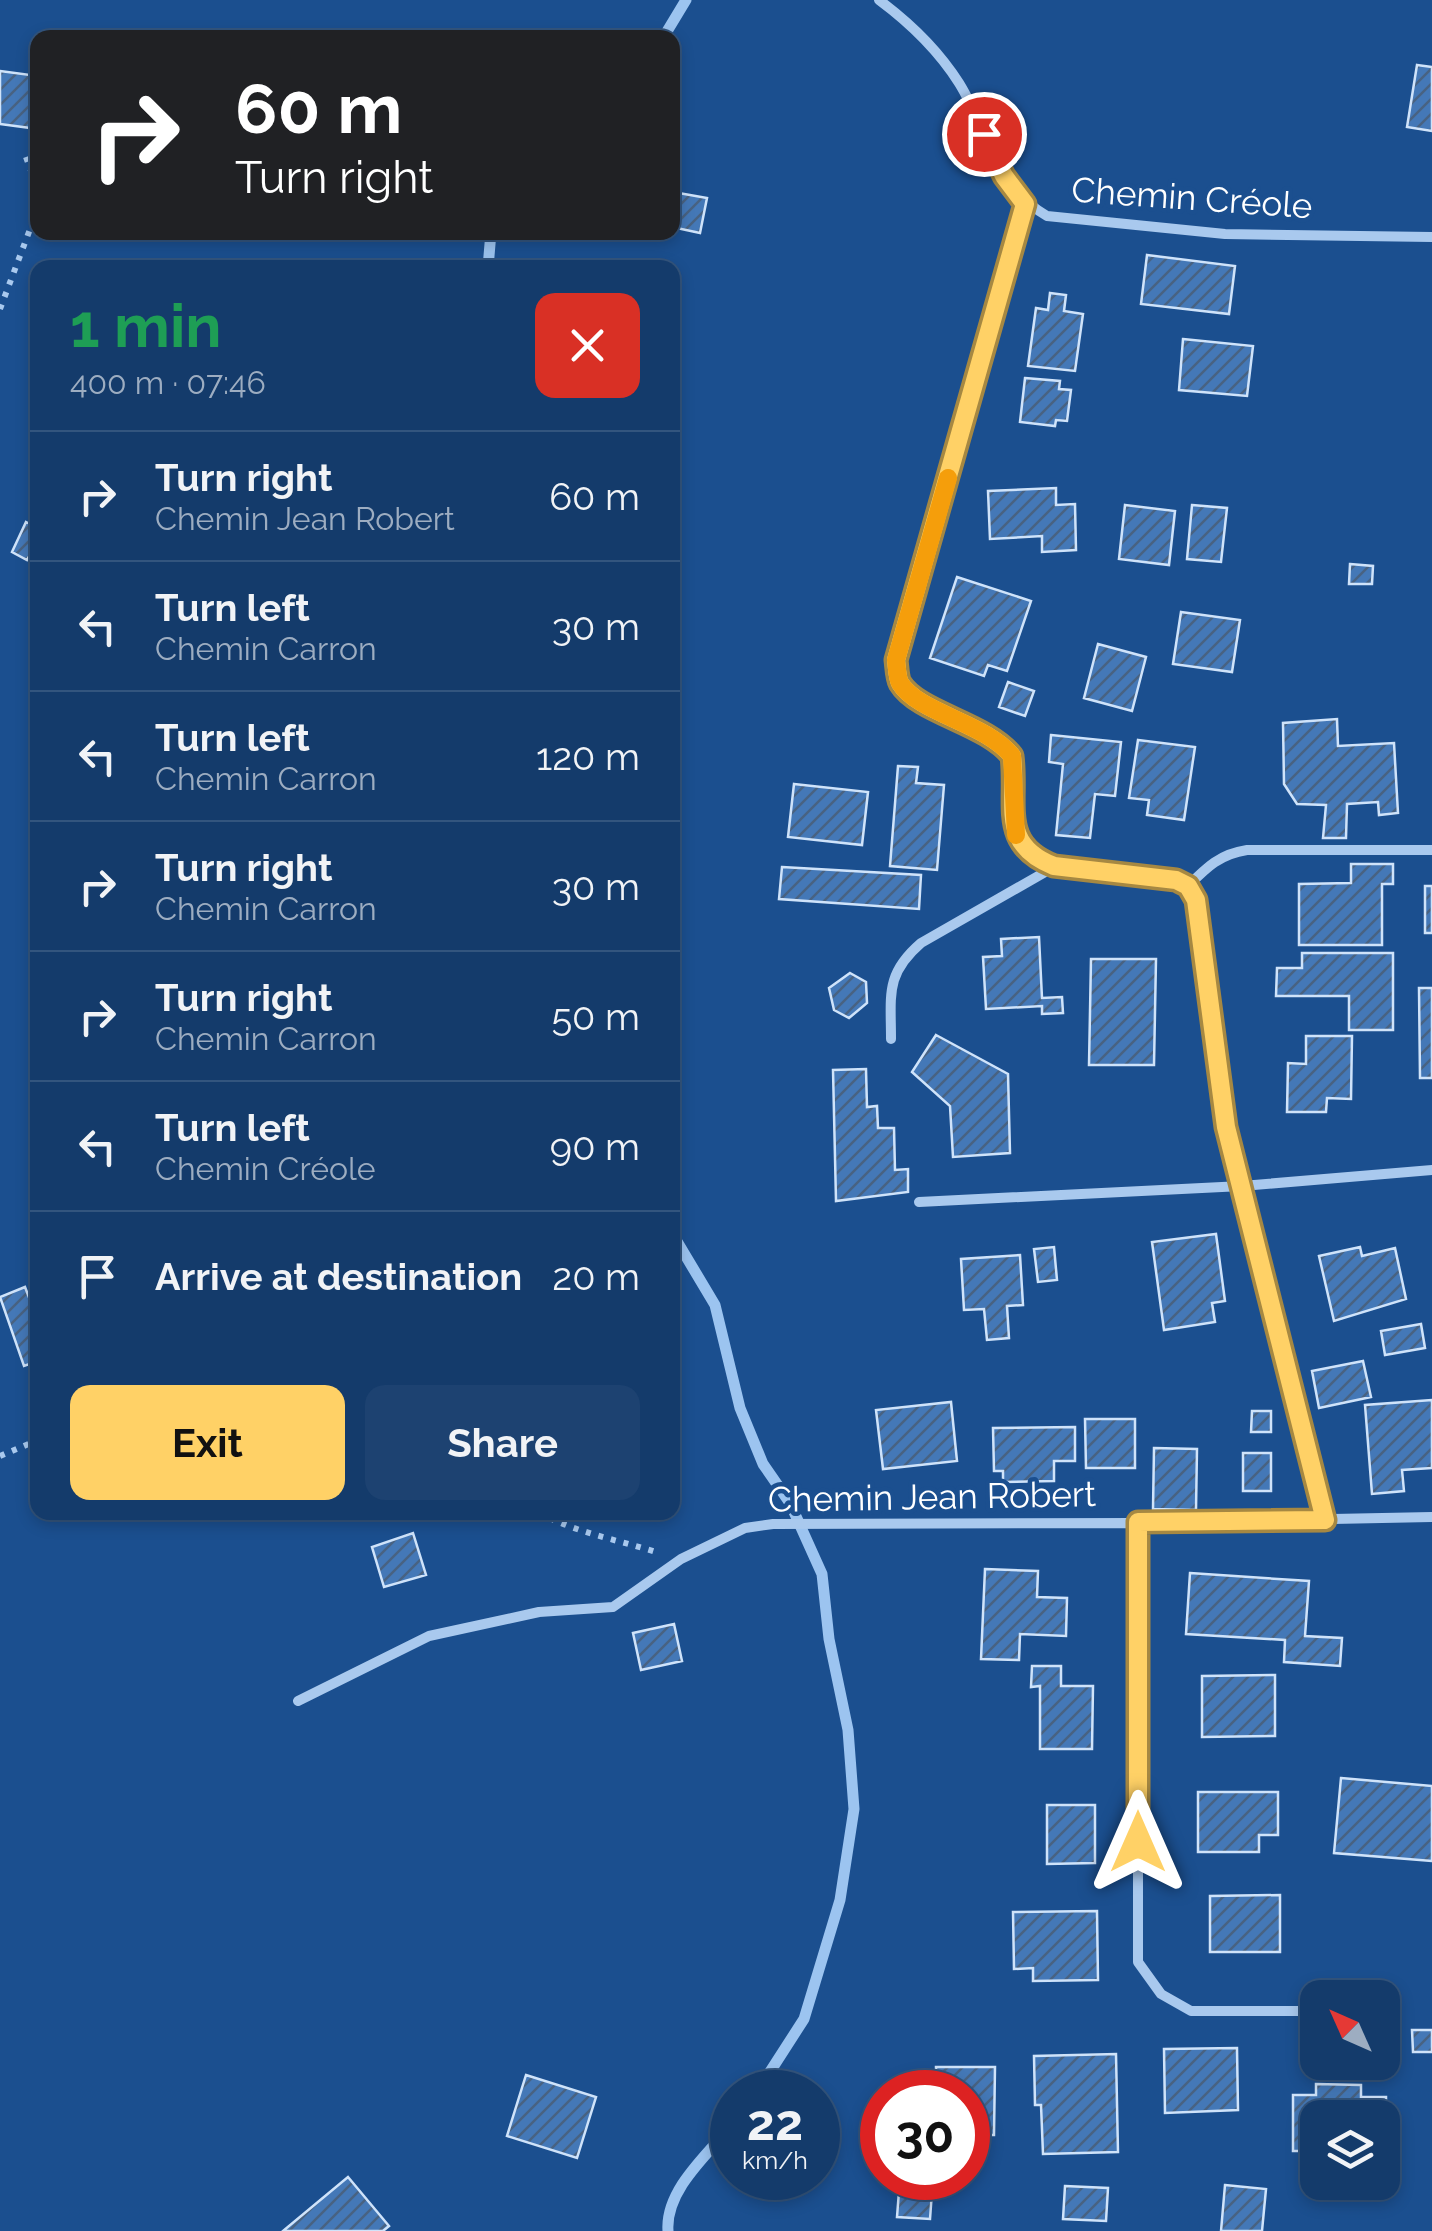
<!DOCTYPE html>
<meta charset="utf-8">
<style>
:root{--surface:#143b6b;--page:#1d4271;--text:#f1f3f6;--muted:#9dadc1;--line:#33557e;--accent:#ffd166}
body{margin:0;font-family:Raleway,sans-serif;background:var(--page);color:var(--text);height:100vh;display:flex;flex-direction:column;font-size:38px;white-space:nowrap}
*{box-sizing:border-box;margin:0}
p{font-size:32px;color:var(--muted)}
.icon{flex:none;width:55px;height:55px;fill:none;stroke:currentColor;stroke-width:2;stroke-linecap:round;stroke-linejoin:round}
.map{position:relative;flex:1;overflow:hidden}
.drawer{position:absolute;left:30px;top:260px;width:650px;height:1260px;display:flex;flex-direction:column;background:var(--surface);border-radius:20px;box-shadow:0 5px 15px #0003,0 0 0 2px var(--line)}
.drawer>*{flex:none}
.guide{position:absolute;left:30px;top:30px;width:650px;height:210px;border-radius:20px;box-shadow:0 5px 15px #0003,0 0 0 2px var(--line);background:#202124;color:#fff;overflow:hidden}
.needle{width:65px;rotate:315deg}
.buttons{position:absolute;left:1300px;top:1980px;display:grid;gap:20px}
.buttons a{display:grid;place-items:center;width:100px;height:100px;border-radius:20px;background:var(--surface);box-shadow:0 5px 15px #0003,0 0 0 2px var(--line);font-size:50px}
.speed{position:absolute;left:710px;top:2070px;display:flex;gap:20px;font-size:50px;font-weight:700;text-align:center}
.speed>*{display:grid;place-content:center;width:130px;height:130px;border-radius:50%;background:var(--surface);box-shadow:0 5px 15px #0003,0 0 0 2px var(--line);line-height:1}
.speed small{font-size:25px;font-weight:400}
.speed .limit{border:15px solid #d22;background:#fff;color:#111}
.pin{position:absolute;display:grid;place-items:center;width:85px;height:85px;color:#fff;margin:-42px;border:5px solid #fff;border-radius:50%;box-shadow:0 2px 10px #0007}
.me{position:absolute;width:110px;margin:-55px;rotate:0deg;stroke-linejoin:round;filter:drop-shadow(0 0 8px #0008)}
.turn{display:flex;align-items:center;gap:35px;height:210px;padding:0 40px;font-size:45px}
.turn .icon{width:130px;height:130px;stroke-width:2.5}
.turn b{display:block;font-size:70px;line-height:85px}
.round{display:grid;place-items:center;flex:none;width:105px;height:105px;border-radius:20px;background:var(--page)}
.overview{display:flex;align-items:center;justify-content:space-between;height:170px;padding:0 40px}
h1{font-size:60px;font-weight:700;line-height:75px;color:#1e9e55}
.button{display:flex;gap:20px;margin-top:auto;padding:20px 40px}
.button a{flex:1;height:115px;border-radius:20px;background:var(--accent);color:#111;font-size:40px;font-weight:700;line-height:115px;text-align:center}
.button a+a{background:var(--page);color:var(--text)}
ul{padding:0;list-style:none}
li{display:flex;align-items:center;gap:30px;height:130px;padding:0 40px;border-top:2px solid var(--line)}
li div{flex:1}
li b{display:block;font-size:38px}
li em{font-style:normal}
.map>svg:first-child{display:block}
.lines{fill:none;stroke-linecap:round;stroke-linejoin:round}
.stream{stroke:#9cc4f0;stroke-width:11}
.building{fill:url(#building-hatch);stroke:#cfe3fa;stroke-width:2.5}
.path{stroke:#a9c9ee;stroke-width:6;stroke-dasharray:5 8;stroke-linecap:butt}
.street{stroke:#a9c9ee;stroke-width:10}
.route-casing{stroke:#a68842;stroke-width:25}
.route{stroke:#ffd166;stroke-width:18}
.slow{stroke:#f59e0b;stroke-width:18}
.labels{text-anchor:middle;stroke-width:9;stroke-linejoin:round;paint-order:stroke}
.street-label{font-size:35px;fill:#fff;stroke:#1b4f8f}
</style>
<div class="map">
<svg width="1432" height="2231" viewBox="0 0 1432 2231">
<defs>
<pattern id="building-hatch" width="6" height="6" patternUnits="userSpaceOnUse" patternTransform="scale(2.5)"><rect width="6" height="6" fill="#4478b7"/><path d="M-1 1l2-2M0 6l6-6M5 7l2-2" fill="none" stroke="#486282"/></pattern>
</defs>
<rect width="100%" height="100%" fill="#1b4f8f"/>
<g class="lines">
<path class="stream" d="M663,38L686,0
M488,268L491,232
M672,1233L715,1305L740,1408L763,1464L790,1503L822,1574L829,1639L848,1730L854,1809L840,1900L804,2019L757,2092
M668,2231C665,2190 708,2154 732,2125"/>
</g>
<path class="building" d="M1417,65L1432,67V131L1407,127Z
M0,71L38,76V129L0,124Z
M673,192L707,198L700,233L672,227Z
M1147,255L1235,266L1229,314L1141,304Z
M1050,293L1066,295L1064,311L1083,314L1075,371L1028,366L1036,308L1048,310Z
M1183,339L1253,346L1247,396L1179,390Z
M1025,378L1060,381L1059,389L1071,390L1067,421L1056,420L1055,426L1020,422Z
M1056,488V505L1075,504L1076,550L1042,552V536L990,539L988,491Z
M1125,505L1175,511L1169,565L1119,559Z
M1192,505L1227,508L1221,562L1187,559Z
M26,522L38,528V541L27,560L12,552Z
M1350,564L1373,566L1372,584H1349Z
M957,577L1031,601L1007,671L988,665L984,676L930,658Z
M1181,612L1240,620L1232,672L1173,664Z
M1098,644L1146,657L1132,711L1084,698Z
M1008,682L1034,691L1025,716L999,707Z
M1337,719L1338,746L1394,743L1398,813L1379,815L1378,802L1347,804L1346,838H1323L1326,805L1297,804L1284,784L1283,723Z
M1051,735L1121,742L1115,796L1095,794L1090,838L1056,835L1063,764L1049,762Z
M1138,740L1195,747L1184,820L1147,815L1149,800L1129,798Z
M898,766L918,767L916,783L944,785L937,870L890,866Z
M794,784L868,792L862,845L788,837Z
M1351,864H1393V884H1382V945H1299V884L1351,883Z
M782,867L921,875L919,909L779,899Z
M1425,886H1432V933H1425Z
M1039,937L1042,998L1062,997L1063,1013L1042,1014V1006L986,1009L983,957L1002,956L1001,939Z
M1302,953H1393V1030H1349V996H1276L1277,968H1302Z
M1091,959H1156L1154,1065H1089Z
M850,973L866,982L867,1003L849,1018L834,1010L829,988Z
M1419,988H1432V1078H1420Z
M936,1035L1008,1074L1010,1153L953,1157L950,1106L912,1072Z
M1306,1036H1352L1351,1099L1327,1098L1326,1112H1287L1288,1063L1306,1064Z
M866,1069L867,1107L877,1106L878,1128H894L895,1170L908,1169V1192L836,1201L833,1070Z
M1216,1234L1225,1301L1212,1303L1215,1322L1164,1330L1152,1242Z
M1054,1247L1057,1280L1038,1282L1034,1249Z
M1360,1247L1362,1256L1395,1248L1406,1299L1334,1321L1319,1256Z
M1020,1255L1023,1305L1007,1306L1009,1338L987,1340L984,1309L964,1310L961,1259Z
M25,1287L38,1321V1361L24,1366L0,1297Z
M1421,1324L1425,1348L1385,1355L1381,1331Z
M1363,1361L1371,1397L1319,1408L1312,1371Z
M1432,1400V1468L1402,1470L1404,1491L1372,1494L1365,1405Z
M951,1402L957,1461L883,1469L876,1410Z
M1252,1411H1271V1432H1251Z
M1085,1419H1135V1468H1086Z
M1075,1427V1461H1054V1481L1003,1482V1471H994L993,1428Z
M1154,1448L1197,1449L1196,1510L1153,1509Z
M1243,1453H1271V1491H1243Z
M413,1533L426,1575L384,1587L372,1547Z
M985,1569L1038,1571L1037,1597L1067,1598L1066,1636L1020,1634L1019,1660L981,1659Z
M1190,1573L1309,1581L1305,1636L1342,1638L1340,1666L1284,1662L1285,1640L1186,1634Z
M674,1624L682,1661L641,1670L633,1633Z
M1032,1666H1061V1686H1093L1092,1749H1040V1686L1031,1687Z
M1275,1675V1736L1202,1737V1676Z
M1341,1778L1432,1786V1861L1334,1853Z
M1198,1792H1278V1835H1259V1852H1198Z
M1047,1805H1095V1863L1047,1864Z
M1280,1895V1952H1210V1896Z
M1097,1911L1098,1980L1033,1981V1968L1014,1969L1013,1912Z
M1412,2030H1432V2052H1413Z
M1237,2048L1238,2110L1165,2113L1164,2049Z
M1116,2054L1118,2152L1043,2154L1041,2105H1035L1034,2056Z
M936,2067H995L994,2135H968V2092H936Z
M526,2075L596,2097L577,2158L507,2136Z
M1316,2084L1361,2085V2097H1386V2151H1382V2118H1318V2151H1293V2095H1316Z
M348,2177L389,2226L383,2231H283Z
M900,2178H933L930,2219L897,2217Z
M1225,2185L1266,2189L1262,2231H1221Z
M1065,2186L1108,2188L1106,2221L1063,2219Z"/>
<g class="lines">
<path class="path" d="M26,157L38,190
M0,309L38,208
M0,1456L38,1440
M538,1512C576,1533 615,1539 656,1552"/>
<path class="street" d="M879,0C910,23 938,50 959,83C989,131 993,185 1047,216L1225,234L1432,237
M1025,204L896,660C897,667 897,677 900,683C918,713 985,723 1012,756C1018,805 998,843 1054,867L1176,880L1188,886L1196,900L1226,1127L1325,1519
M1188,886C1207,867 1220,854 1247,850H1432
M891,1039C891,995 885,974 921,943L1054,867
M919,1202L1242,1186L1432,1170
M1138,1523V1962L1161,1994L1191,2011H1318
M298,1701L429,1636L539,1612L613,1607L681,1559L745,1528L773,1524L1138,1523L1432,1517"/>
</g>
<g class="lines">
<g class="route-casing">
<path id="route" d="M984,134L1004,176L1025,204L896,660C897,667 897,677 900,683C918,713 986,723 1012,756C1018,805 998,844 1054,866L1176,880L1188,886L1196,900L1226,1127L1325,1520L1138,1522V1842"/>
</g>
<use href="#route" class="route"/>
<path class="slow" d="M948,478L896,660C897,667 897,677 900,683C918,713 986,723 1012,756L1016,835"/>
</g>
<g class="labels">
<g class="street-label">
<text transform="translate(1192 198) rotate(4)" y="12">Chemin Créole</text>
<text transform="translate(932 1497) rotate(-1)" y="12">Chemin Jean Robert</text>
</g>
</g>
</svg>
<div class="buttons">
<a><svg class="needle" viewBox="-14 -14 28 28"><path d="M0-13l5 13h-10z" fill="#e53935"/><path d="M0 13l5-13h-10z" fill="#9dadc1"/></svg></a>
<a><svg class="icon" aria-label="layers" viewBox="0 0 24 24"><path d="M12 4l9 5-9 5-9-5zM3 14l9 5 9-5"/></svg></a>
</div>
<div class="speed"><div>22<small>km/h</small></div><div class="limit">30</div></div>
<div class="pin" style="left:984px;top:134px;background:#d93025"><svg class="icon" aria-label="arrive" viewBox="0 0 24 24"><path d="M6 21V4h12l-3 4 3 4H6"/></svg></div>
<svg class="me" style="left:1138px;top:1842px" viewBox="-20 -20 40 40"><path d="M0-17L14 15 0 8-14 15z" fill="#ffd166" stroke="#fff" stroke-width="4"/></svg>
<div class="guide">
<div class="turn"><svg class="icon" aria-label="right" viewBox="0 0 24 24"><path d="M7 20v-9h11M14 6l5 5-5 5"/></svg><div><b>60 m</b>Turn right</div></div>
</div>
<section class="drawer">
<div class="overview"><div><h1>1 min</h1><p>400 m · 07:46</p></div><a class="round" style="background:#d93025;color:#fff"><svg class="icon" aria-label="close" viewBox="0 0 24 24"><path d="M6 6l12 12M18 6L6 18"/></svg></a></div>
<ul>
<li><svg class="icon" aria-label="right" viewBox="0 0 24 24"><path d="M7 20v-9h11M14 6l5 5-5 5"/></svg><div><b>Turn right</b><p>Chemin Jean Robert</p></div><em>60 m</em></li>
<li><svg class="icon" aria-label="left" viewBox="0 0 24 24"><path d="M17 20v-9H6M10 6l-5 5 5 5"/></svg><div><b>Turn left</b><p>Chemin Carron</p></div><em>30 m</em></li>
<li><svg class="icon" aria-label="left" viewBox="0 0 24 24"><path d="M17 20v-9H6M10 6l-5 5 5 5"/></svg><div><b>Turn left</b><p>Chemin Carron</p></div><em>120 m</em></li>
<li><svg class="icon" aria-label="right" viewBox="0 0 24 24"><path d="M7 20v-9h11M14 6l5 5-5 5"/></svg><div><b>Turn right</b><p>Chemin Carron</p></div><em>30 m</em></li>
<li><svg class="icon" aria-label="right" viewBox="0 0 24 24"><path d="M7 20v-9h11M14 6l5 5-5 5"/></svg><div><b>Turn right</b><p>Chemin Carron</p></div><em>50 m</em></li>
<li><svg class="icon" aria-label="left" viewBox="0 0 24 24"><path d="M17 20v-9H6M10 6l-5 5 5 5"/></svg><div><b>Turn left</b><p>Chemin Créole</p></div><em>90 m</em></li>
<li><svg class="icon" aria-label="arrive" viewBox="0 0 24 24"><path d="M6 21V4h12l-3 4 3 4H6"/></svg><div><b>Arrive at destination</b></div><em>20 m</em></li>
</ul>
<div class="button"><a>Exit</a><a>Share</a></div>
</section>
</div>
